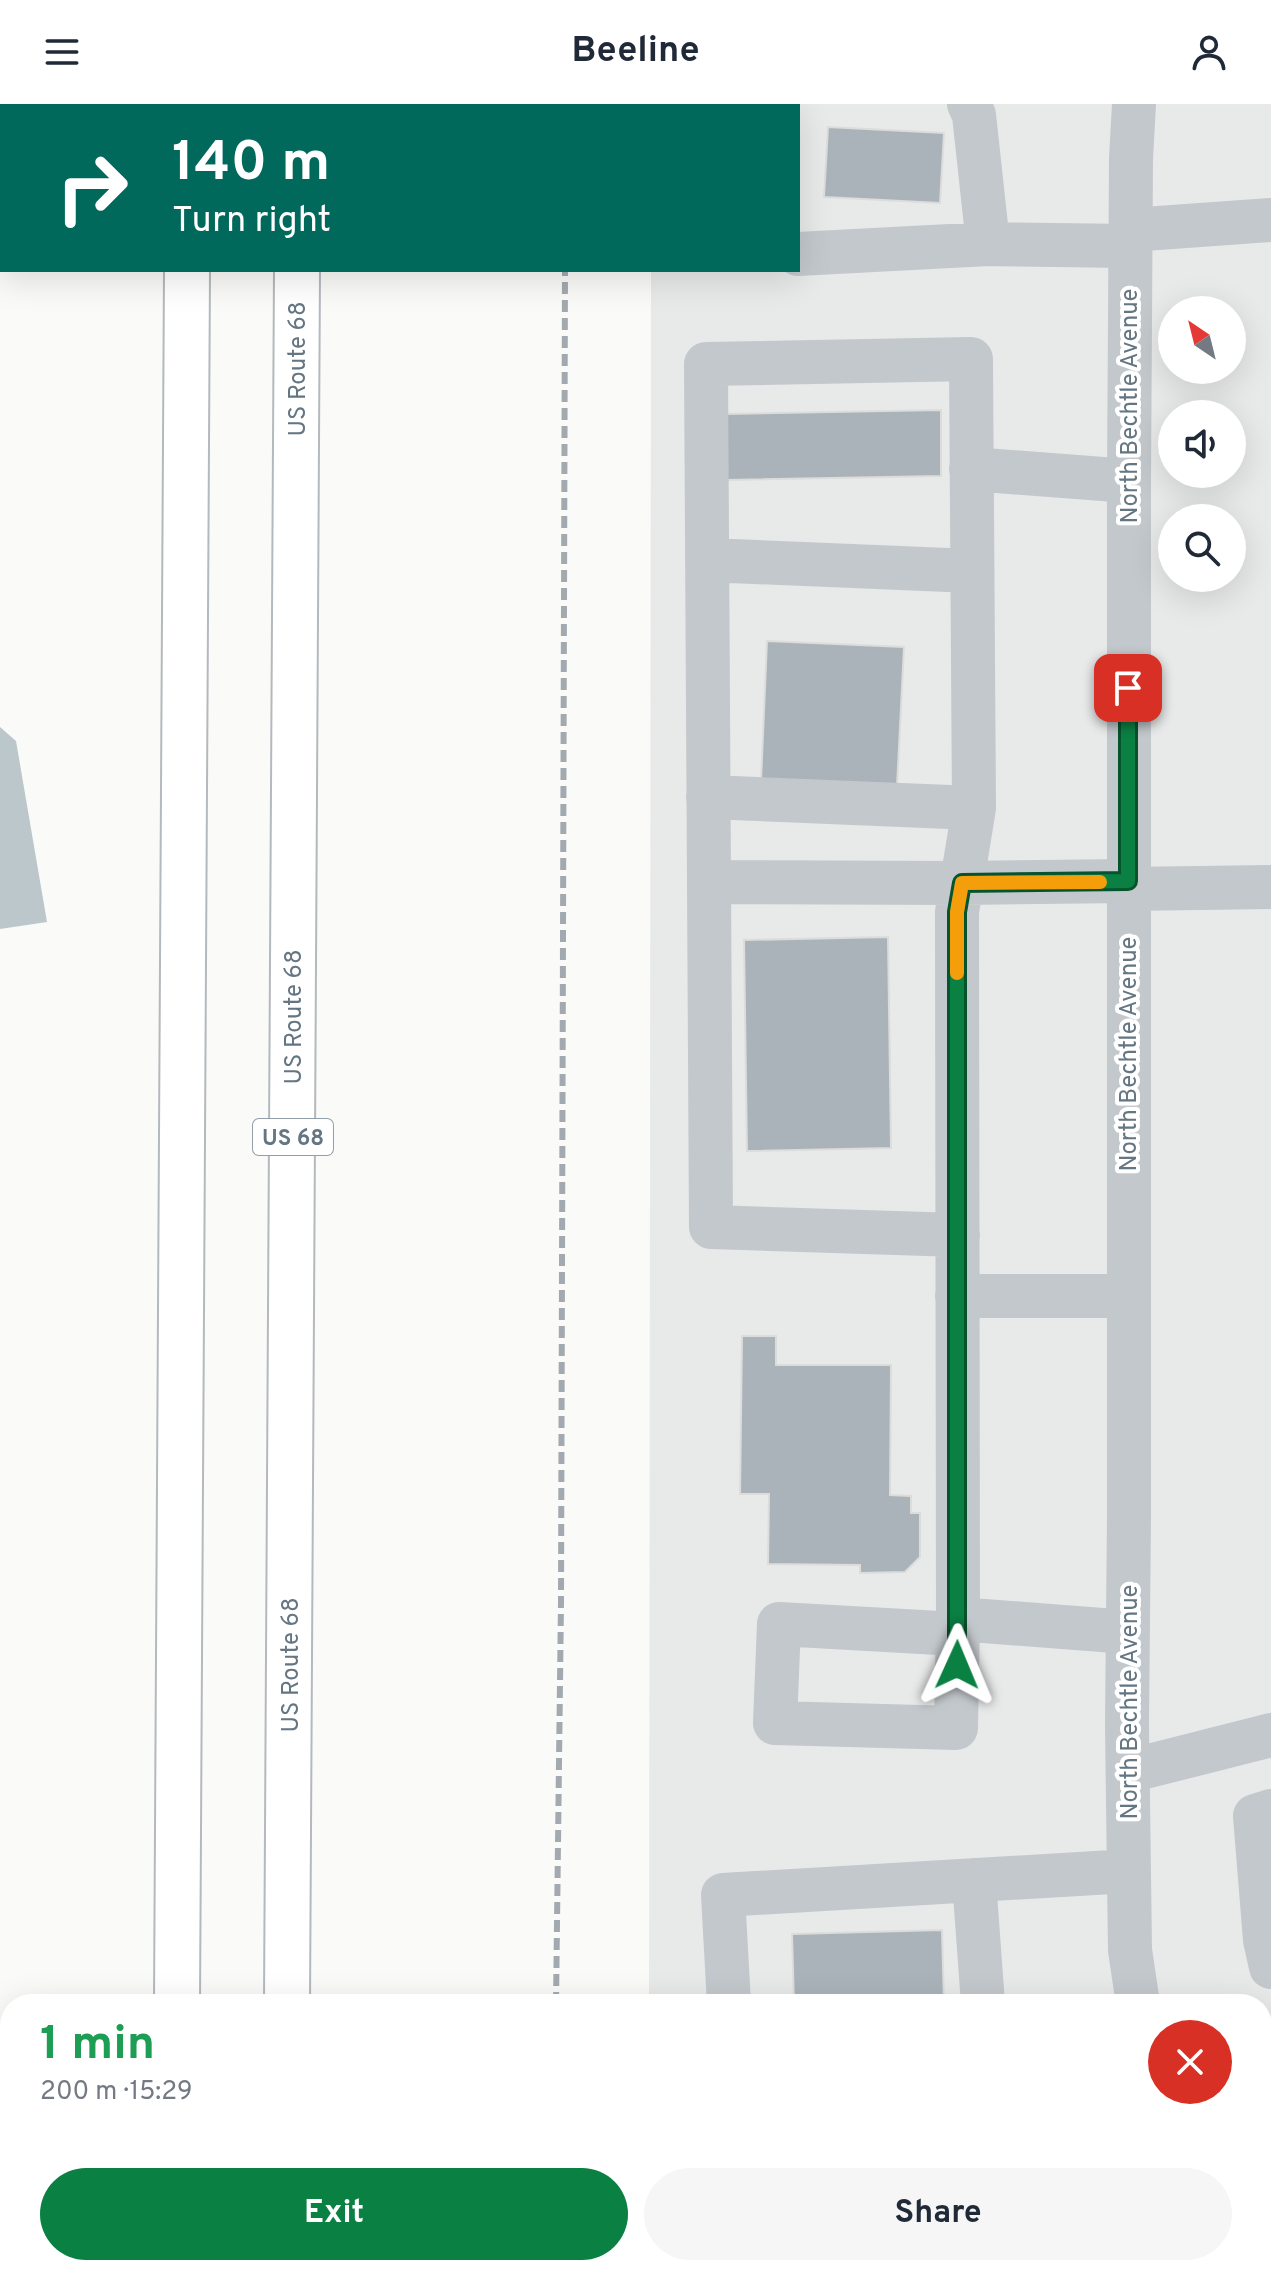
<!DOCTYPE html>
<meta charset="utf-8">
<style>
:root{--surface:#fff;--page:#f6f6f7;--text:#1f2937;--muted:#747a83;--accent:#0b8043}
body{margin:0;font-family:Overpass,sans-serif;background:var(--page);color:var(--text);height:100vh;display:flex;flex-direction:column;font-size:30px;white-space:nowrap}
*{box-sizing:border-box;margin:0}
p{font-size:26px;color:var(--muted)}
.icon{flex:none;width:44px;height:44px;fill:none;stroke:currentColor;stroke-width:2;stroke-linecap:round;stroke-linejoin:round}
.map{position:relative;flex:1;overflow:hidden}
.details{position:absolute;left:0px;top:1890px;width:1272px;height:282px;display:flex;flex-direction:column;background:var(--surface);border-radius:32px 32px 0 0;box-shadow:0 8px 32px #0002}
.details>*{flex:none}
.banner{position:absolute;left:0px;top:0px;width:800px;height:168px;box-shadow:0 8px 32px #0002;background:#00695c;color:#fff;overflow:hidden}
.needle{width:52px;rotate:325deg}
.buttons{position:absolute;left:1158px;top:192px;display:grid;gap:16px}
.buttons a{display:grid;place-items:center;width:88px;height:88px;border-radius:50%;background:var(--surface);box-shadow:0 8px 32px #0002;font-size:40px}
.pin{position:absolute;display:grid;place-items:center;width:68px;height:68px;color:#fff;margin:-34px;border-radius:16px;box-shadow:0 4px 12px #0006}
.me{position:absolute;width:88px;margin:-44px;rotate:1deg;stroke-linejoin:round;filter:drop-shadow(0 0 6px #0008)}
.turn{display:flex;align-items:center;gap:28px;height:168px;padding:0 40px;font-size:36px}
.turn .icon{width:104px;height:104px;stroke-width:2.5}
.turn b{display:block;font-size:56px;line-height:68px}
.round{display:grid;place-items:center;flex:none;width:84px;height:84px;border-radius:42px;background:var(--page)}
.summary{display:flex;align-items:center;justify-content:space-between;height:136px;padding:0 40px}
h1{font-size:48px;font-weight:700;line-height:60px;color:#1e9e55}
.button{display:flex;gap:16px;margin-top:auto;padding:16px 40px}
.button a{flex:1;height:92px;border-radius:48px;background:var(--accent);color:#fff;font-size:32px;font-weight:700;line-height:92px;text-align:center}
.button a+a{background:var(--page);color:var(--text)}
header{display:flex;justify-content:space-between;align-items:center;height:104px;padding:0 40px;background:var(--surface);font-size:36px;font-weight:700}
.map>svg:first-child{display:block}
.built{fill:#e8e9e9;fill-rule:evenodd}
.water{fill:#bbc7cb}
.building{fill:#aab3b9;stroke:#dcdcda;stroke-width:2}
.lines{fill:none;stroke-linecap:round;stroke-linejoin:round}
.highway-casing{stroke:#b4b9bd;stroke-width:48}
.minor{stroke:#c3c8cc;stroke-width:44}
.highway{stroke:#fff;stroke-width:44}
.rail{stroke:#a2aab0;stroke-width:6;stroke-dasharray:12 6;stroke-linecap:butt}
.route-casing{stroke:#07532c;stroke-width:20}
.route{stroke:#0b8043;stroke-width:14}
.slow{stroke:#f59e0b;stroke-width:14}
.labels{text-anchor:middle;stroke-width:8;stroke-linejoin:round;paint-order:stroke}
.shield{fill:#fff;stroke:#939fa8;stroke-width:2}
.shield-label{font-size:22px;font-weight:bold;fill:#657683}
.street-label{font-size:24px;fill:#657683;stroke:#fff}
</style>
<header><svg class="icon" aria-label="menu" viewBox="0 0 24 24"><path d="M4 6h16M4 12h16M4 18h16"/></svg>Beeline<svg class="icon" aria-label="person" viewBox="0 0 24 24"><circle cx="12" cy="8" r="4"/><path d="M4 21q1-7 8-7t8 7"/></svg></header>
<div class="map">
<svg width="1271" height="2171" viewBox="0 0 1271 2171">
<rect width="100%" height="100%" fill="#fafaf8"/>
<path class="built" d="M651,0H1271V2171H648V2162H1262V1900H649L651,166H798V2ZM1172,206H1232V266H1172ZM1172,310H1232V370H1172ZM1172,414H1232V474H1172Z"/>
<path class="water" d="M0,623L16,637L47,818L0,825Z
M765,2162H836L841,2171H754L756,2166Z"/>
<path class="building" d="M828,23L944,29L940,99L824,93Z
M941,306V372L727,376L726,310Z
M767,537L904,543L897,683L761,677Z
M888,833L891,1044L747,1047L744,836Z
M742,1232H776V1261H891L890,1391L911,1392V1409H920V1453L905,1468L860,1469V1461L768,1460L769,1390H740Z
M942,1826L944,1900H794L792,1830Z
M1017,2162H1063L1069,2171H1002Z"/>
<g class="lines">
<g class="highway-casing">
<path id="highway" d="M187,2V0
M298,2V0
M177,1900L187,166
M287,1900L297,166
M171,2171V2162
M281,2171V2162"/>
</g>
<path class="minor" d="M969,0L974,11L988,140
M1134,0L1131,55L1129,377V1412L1127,1621L1130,1846L1138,1900
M730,2L732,0
M1130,126L1271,116
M798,150L988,140L1130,142
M971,365L1129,377
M707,456L972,467
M708,693L974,704
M709,778L962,779L1128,777
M1128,785L1271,783
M958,1131L711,1123L706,260L971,255L974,704L957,808L958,1515L1128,1528
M957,1192H1129
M957,1530L779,1520L775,1619L956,1624L958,1515
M1129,1667L1271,1631
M1271,1707L1255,1712L1265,1836L1271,1863
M974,1776L983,1900
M729,1900L723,1791L1129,1767
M1262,2112L1271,2107
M1088,2162L1093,2171
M1224,2162L1230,2171
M977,2171L992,2162"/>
<use href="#highway" class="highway"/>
<path class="rail" d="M566,2V0
M556,1900L561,1498L565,166
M553,2171V2162"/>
</g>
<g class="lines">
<g class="route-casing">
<path id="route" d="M957,1561V808L962,779L1128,777V584"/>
</g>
<use href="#route" class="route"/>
<path class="slow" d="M957,869V808L962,779L1100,778"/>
</g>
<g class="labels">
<rect class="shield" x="253" y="1015" width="80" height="36" rx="6"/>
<g class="shield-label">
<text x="293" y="1041">US 68</text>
</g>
<g class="street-label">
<text transform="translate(297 265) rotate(-90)" y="8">US Route 68</text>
<text transform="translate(1129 302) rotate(-90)" y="8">North Bechtle Avenue</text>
<text transform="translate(293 913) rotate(-90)" y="8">US Route 68</text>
<text transform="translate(1128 950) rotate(-90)" y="8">North Bechtle Avenue</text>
<text transform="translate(290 1561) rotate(-90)" y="8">US Route 68</text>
<text transform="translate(1129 1598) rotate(-90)" y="8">North Bechtle Avenue</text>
</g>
</g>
</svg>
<div class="buttons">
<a><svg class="needle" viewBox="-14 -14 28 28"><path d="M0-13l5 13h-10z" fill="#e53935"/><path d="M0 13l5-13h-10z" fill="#747a83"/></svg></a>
<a><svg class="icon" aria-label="sound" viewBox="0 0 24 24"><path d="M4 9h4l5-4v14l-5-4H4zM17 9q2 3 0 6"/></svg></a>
<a><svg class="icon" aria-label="search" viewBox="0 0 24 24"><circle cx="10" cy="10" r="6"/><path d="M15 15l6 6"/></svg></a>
</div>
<div class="pin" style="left:1128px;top:584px;background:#d93025"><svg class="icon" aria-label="arrive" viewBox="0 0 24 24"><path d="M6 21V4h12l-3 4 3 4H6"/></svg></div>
<svg class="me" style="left:957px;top:1561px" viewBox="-20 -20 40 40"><path d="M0-17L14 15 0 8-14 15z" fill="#0b8043" stroke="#fff" stroke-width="4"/></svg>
<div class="banner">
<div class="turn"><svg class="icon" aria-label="right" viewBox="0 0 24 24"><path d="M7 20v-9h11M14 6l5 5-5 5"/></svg><div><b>140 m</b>Turn right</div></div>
</div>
<section class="details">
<div class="summary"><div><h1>1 min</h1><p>200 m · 15:29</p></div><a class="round" style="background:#d93025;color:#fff"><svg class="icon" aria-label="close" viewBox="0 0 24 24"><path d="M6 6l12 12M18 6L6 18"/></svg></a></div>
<div class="button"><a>Exit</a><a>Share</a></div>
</section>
</div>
